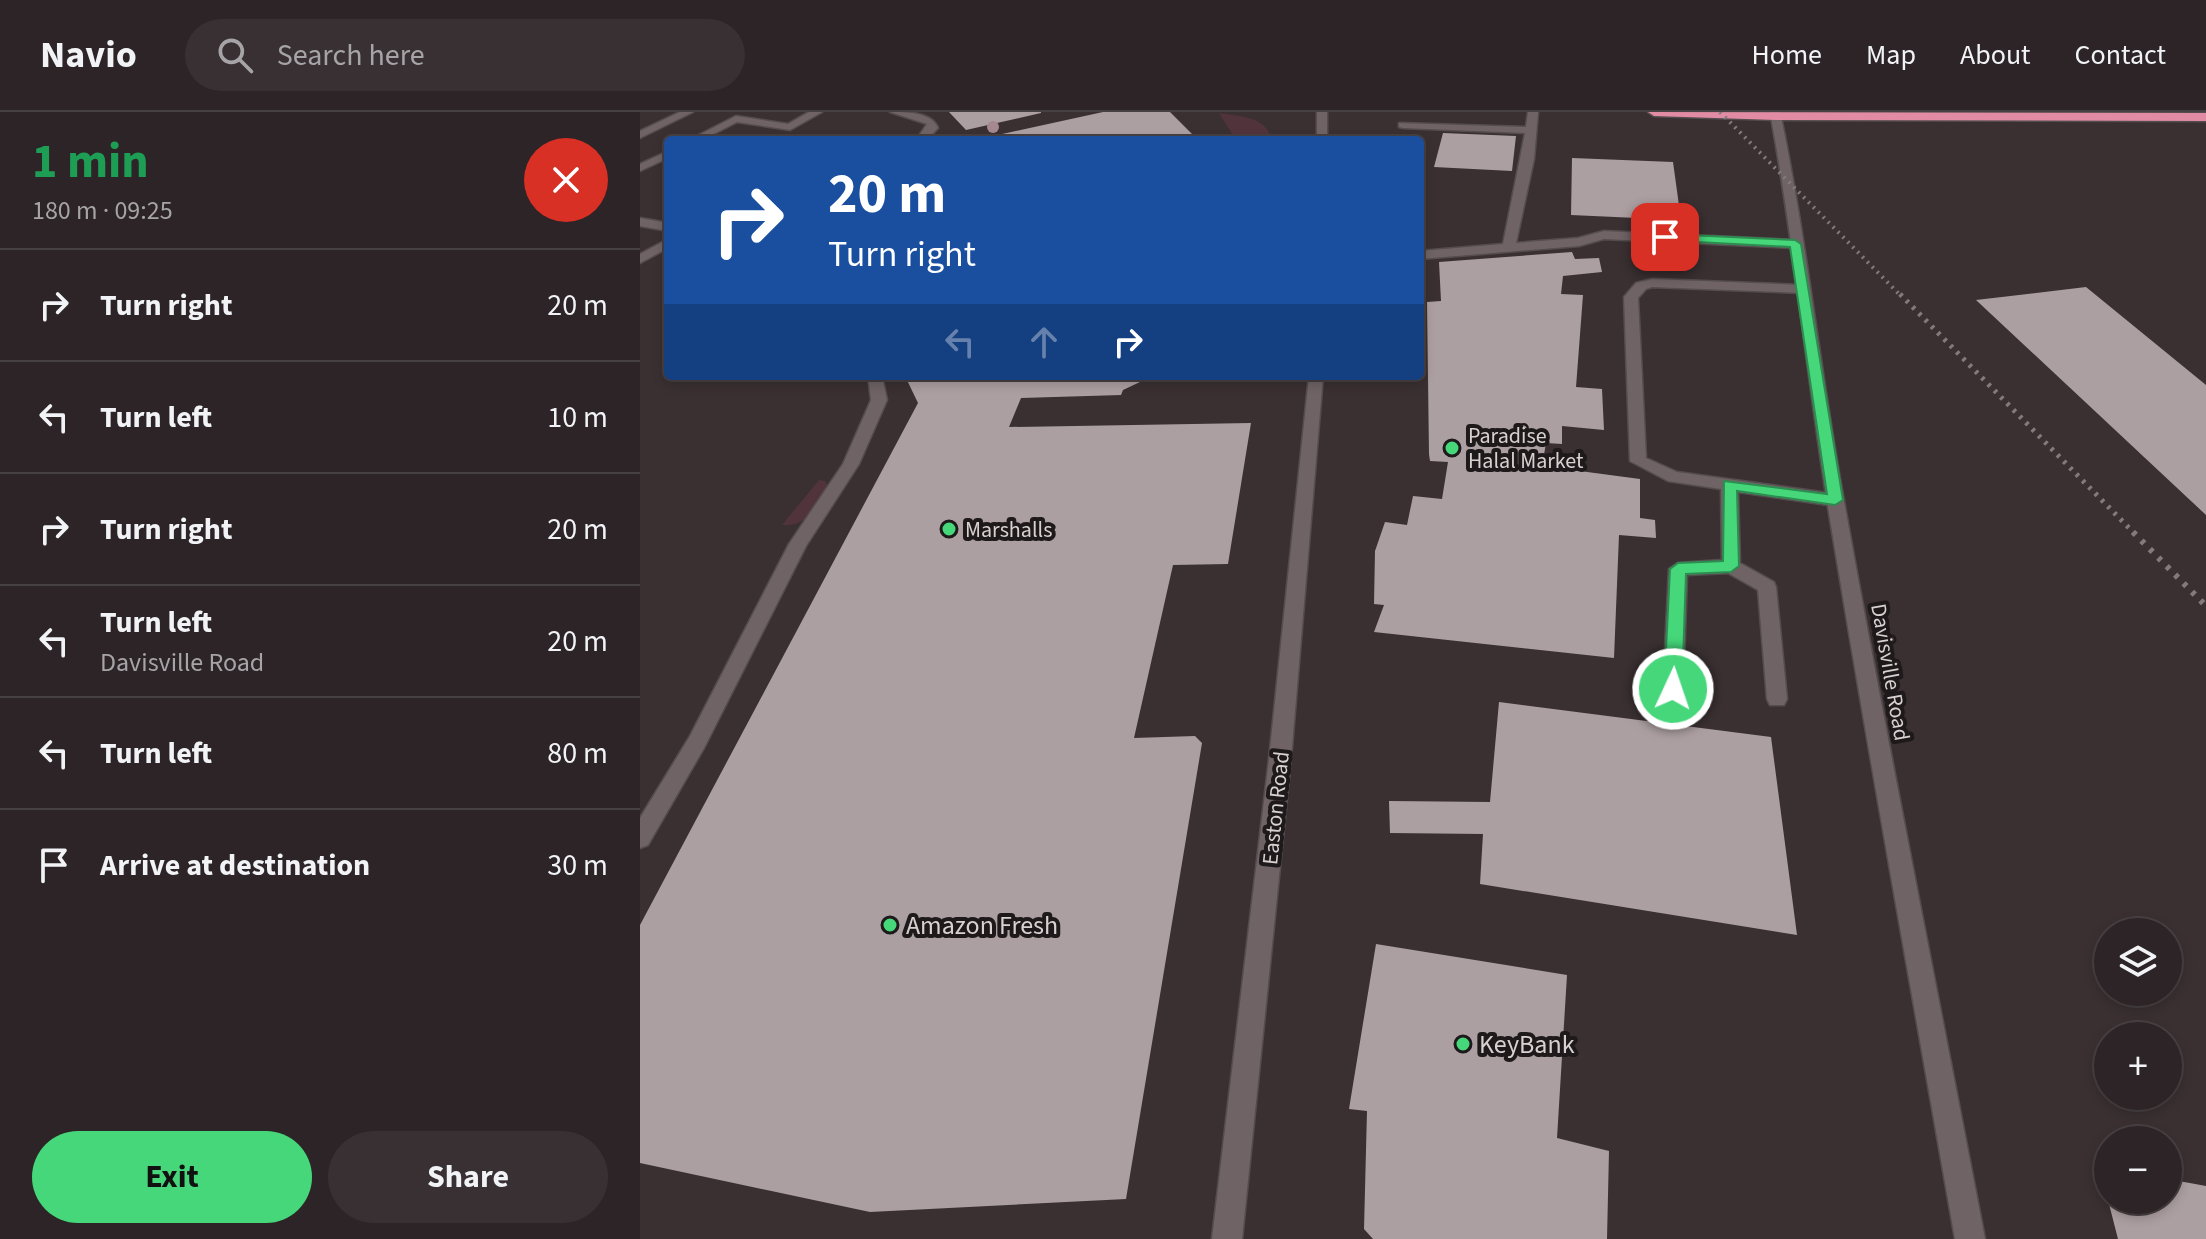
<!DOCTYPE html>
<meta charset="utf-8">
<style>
:root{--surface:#2c2426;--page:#383032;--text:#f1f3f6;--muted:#a6a4a7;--line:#484143;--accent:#45d77a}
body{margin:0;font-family:"Source Sans 3",sans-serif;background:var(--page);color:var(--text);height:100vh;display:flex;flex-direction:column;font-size:30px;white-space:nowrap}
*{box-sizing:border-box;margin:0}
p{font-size:26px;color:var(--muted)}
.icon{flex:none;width:44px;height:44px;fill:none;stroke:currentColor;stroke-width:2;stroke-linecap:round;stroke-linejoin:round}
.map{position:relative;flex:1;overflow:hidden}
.details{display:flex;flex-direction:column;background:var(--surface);width:640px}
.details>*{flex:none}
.top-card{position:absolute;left:24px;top:24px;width:760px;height:244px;border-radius:8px;box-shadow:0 4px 12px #0003,0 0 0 2px var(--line);background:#1a4fa0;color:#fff;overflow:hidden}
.controls{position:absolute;left:1454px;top:806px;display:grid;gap:16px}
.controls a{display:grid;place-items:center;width:88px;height:88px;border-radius:50%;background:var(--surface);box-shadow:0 4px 12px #0003,0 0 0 2px var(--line);font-size:40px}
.pin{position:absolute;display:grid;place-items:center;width:68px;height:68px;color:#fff;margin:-34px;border-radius:16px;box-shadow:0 4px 12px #0006}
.me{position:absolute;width:88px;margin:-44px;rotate:3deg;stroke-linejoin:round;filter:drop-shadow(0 0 6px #0008)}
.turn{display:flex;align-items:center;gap:28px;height:168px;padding:0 32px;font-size:36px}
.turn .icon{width:104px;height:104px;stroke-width:2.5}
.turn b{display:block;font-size:56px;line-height:68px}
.lanes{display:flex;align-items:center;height:76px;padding:0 32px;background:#0003;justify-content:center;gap:40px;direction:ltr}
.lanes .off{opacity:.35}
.round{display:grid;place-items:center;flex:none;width:84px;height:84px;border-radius:42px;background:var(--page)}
.summary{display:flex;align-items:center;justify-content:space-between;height:136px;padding:0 32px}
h1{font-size:48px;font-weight:700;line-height:60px;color:#1e9e55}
.action{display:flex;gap:16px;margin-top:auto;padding:16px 32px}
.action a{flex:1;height:92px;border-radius:48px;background:var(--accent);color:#111;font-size:32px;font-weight:700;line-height:92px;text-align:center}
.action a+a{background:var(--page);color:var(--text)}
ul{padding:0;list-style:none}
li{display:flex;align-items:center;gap:24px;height:112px;padding:0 32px;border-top:2px solid var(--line)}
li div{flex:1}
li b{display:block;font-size:30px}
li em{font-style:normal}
header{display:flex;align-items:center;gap:48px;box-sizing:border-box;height:112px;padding:0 40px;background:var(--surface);border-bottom:2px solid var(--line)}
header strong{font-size:38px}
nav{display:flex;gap:44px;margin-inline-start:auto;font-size:28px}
.search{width:560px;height:72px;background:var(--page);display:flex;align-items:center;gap:20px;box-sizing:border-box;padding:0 28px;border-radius:44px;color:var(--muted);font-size:30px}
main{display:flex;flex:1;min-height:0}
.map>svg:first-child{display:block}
.green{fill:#51333c}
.building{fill:#ac9fa2}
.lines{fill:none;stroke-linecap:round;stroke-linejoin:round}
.lane-casing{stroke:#544c4e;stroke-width:3}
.street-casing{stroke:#544c4e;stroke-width:3}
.secondary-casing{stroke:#544c4e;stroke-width:3}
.highway-casing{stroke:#544c4e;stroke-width:3}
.lane{fill:#6f6366;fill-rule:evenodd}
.street{fill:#6f6366;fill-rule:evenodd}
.secondary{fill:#6f6366;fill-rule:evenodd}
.highway{fill:#e18ca4;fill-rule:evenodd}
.rail-far2{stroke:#837a7c;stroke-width:4;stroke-dasharray:2 5;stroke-linecap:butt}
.rail-far1{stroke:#837a7c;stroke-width:5;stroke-dasharray:3 6;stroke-linecap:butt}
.rail{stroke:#837a7c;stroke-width:6;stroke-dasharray:4 8;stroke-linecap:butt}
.tree{fill:#a68890}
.route{fill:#45d77a;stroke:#2d8c4f;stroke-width:2}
.poi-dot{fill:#45d77a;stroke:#1e191a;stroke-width:3}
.labels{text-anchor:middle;stroke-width:8;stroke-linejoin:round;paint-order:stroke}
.poi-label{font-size:22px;fill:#d8d1d2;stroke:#1e191a;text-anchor:start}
.street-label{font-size:22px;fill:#d8d1d2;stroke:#1e191a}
.near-poi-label{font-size:26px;fill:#d8d1d2;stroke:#1e191a;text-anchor:start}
</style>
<header>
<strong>Navio</strong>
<div class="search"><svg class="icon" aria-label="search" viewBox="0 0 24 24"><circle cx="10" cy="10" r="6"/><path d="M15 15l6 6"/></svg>Search here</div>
<nav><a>Home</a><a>Map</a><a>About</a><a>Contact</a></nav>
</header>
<main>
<section class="details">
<div class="summary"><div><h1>1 min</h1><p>180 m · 09:25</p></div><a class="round" style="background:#d93025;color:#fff"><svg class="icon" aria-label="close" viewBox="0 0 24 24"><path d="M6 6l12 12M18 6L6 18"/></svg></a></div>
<ul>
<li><svg class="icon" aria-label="right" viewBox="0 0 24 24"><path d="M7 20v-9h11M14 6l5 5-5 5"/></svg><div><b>Turn right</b></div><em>20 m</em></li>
<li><svg class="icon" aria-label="left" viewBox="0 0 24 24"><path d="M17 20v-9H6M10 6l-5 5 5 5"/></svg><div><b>Turn left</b></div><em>10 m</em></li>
<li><svg class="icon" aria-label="right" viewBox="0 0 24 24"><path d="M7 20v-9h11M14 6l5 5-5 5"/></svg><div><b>Turn right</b></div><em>20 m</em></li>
<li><svg class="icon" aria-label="left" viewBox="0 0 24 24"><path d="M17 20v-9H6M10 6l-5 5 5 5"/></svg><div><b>Turn left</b><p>Davisville Road</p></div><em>20 m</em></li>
<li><svg class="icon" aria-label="left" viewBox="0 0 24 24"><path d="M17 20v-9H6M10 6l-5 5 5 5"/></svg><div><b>Turn left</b></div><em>80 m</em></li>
<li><svg class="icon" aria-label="arrive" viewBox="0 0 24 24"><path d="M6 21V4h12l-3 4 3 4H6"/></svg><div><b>Arrive at destination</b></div><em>30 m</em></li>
</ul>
<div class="action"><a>Exit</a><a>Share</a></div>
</section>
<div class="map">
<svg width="1566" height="1127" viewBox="0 0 1566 1127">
<rect width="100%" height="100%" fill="#3a3032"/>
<path class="green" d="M579,1C601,5 625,3 632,28H596Z
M179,368L185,369L188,375C175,395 169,415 142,413Z"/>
<path class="building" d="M309,0H401V1L326,18Z
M463,0H530L553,23L532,28H335Z
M803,21L876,24L872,59L794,55Z
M932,46L1033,50L1041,108L931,103Z
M932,140L935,147L959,146L962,160L923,164L921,182L943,183L936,275L962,277L964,318L922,314V332L906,331L902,354L1000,367V406L1015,408L1016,426L979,423L974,546L734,520L744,493L734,492L735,439L745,410L767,413L773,384L802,387L808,350L790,349L789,342L787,190L801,189L799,150Z
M1446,175L1566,273V403L1336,188Z
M265,264H504L500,270L483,278L481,283L381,286L369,315L611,311L588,452L533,453L494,626L555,624L562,631L486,1087L230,1100L0,1051V813L278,291Z
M859,590L1131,625L1157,823L840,772L843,722L750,721L749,689L850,690Z
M736,832L927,863L917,1026L969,1039L967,1127H733L724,1117L727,999L709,997Z
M1528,1067L1566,1074V1127H1478L1468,1088H1528Z"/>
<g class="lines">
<g class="lane-casing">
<path id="lane" d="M169,0H182L150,18L97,10L62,28H49L96,4L148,12Z
M250,0C266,0 292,0 298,16L287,28H276L287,12Z
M888,0H898L894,47L876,131L938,126L964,119L1155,128L1161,132L1155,136L964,127L939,134L780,147V139L863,132L885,21L763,16L759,15V11L886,15Z
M28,39V46L0,59V52Z
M0,106L28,111V119L0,114Z
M28,127V136L0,151V142Z
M1012,167L1162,173L1169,177L1162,181L1012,175L1006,177L998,186L1006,346L1037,360L1195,382L1204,388L1195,394L1098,380L1100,451L1134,470L1136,475L1147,587L1144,593H1130L1127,587L1118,478L1088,461L1047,463L1043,577L1040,583H1026L1023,577L1029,457L1038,451L1082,448L1081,377L1028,369L990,349L984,185L996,171Z
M228,264H242L247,288L219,352L166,434L64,636L8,733L0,736V706L50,624L149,432L203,352L231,288Z"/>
</g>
<g class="street-casing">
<path id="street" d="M40,0H53L0,26V19Z"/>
</g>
<g class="secondary-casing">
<path id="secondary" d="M677,0H687V28H677Z
M1130,0H1140C1167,128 1180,260 1204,389C1248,635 1298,881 1345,1127H1315C1272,881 1227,635 1187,389C1166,259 1154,128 1130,0Z
M669,264H683L651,647L602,1127H572L629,647Z"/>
</g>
<g class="highway-casing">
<path id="highway" d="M1008,0L1566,1V9L1136,8L1014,4Z"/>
</g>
<use href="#lane" class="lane"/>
<use href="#street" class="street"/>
<use href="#secondary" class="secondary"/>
<use href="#highway" class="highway"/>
<path class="rail-far2" d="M1080,0L1261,184"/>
<path class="rail-far1" d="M1260,182L1495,422"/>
<path class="rail" d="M1493,420L1566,494"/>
</g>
<circle class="tree" cx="353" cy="15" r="6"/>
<path class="route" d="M1025,122L1155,128L1161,132L1203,388L1195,393L1097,379L1099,454L1091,460L1046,462L1042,577L1033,584L1024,577L1030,457L1038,451L1083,449L1084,369L1187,382L1150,135L1021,128L1020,125Z"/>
<g class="poi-dot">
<circle cx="812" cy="336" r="8"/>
<circle cx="309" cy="417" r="8"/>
<circle cx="250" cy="813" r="8"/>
<circle cx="823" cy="932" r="8"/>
</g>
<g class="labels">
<g class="poi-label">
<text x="828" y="331">Paradise<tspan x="828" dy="25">Halal Market</tspan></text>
<text x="325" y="425">Marshalls</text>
</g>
<g class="street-label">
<text transform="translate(1251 560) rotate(80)" y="8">Davisville Road</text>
<text transform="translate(635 696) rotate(-84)" y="8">Easton Road</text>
</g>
<g class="near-poi-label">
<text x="266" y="822">Amazon Fresh</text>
<text x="839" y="941">KeyBank</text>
</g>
</g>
</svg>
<div class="controls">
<a><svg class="icon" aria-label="layers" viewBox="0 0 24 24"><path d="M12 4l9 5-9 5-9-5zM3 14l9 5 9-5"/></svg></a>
<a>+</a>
<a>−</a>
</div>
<div class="pin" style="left:1025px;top:125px;background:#d93025"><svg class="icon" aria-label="arrive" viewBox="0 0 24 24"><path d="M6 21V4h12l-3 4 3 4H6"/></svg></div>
<svg class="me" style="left:1033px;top:577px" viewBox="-20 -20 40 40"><circle r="17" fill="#45d77a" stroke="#fff" stroke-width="3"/><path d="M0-11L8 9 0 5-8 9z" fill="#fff"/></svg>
<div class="top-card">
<div class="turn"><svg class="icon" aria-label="right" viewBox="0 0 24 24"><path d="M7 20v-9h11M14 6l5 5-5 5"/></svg><div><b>20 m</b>Turn right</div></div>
<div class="lanes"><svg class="icon off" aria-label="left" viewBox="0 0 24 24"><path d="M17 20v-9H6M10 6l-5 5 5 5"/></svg><svg class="icon off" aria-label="ahead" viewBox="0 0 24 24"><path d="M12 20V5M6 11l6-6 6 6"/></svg><svg class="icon" aria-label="right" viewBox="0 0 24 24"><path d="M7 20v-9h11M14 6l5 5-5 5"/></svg></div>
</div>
</div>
</main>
